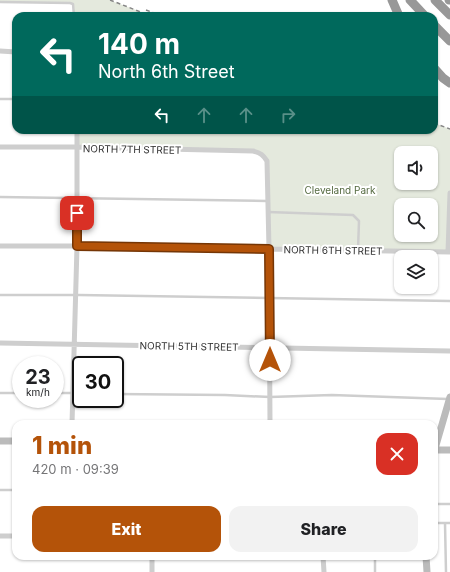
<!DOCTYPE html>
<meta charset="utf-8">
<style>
:root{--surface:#fff;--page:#f2f2f2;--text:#202124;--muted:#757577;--accent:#b45309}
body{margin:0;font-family:Inter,sans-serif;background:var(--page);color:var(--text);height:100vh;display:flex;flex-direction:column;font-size:15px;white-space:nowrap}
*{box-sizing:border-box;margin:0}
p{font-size:13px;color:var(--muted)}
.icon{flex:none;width:22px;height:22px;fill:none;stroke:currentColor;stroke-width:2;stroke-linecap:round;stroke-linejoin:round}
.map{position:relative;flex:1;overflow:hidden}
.sheet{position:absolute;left:12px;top:420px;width:426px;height:140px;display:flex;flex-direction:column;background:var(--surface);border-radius:12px;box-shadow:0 1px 3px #0004}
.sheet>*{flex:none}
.top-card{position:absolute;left:12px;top:12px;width:426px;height:122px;border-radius:12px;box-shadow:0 1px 3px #0004;background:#00695c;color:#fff;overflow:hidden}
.tools{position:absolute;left:394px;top:146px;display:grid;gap:8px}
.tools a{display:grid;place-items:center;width:44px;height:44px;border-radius:8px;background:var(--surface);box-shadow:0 1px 3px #0004;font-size:20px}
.speed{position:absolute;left:12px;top:356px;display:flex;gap:8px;font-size:20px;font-weight:700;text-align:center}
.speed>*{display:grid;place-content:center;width:52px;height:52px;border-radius:50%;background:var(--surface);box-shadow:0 1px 3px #0004;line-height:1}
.speed small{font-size:10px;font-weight:400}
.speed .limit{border:2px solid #111;border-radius:6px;background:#fff;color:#111}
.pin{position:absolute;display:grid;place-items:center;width:34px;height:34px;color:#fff;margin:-17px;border-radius:8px;box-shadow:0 2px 6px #0006}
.me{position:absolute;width:44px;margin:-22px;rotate:0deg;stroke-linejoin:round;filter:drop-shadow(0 0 3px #0008)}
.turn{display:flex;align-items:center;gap:14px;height:84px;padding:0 20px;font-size:18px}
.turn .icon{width:52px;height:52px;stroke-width:2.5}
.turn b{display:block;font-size:28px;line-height:34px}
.lanes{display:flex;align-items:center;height:38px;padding:0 20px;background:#0003;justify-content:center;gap:20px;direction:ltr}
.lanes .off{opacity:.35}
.round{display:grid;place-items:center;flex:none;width:42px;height:42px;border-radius:12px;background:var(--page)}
.head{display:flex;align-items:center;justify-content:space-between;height:68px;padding:0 20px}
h1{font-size:24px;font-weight:800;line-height:30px;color:var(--accent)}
.primary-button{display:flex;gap:8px;margin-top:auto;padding:8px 20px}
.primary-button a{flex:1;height:46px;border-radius:12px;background:var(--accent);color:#fff;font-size:16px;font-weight:800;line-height:46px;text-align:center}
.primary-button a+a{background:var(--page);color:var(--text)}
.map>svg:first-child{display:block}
.green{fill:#e4e9dd;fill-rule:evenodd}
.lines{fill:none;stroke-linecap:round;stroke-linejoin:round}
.lane{stroke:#cecece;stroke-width:2.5}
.street{stroke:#cecece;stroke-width:5}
.secondary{stroke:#bbb;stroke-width:7}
.highway{stroke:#989898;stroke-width:9}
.rail{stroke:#868686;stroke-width:1.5;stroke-dasharray:4 3;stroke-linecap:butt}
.route-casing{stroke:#753606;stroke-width:10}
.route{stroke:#b45309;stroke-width:7}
.labels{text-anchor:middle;stroke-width:4;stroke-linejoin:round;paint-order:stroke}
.street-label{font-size:10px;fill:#313131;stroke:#fff}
.park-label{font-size:10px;fill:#556a41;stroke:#fff}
</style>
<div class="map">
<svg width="450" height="572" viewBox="0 0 450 572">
<rect width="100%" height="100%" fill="#fff"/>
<path class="green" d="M0,0H109L152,16H73V4L0,2Z
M434,123L450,129V193L448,252L269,249L267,161L253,151L77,147L76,130H434ZM401,153H431V183H401ZM401,205H431V235H401Z"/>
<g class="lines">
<path class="lane" d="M0,2L70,3L73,4L74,16
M0,99H16
M0,197L267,201
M268,212L353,215L359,221L358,250
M0,295H79L450,301
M0,393H21
M55,393H81
M115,394L225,395L270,397L332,395L448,399
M0,490H16
M434,504H450
M434,523H450
M445,523L446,572
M375,556V572"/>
<path class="street" d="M0,51L16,52
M0,147H77L253,151C261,153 263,155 267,161L269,249L270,424
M0,246H77L450,252
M448,252L450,193
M0,343L450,351
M72,424L77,246V130
M0,536H16
M152,556V572
M323,556L324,572"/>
<path class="secondary" d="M0,441H16
M434,450H450
M434,452L450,397
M426,556L427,572"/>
<path class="highway" d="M392,0L399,16
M410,0L425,16
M435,0L450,15
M449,0H450
M434,25L450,41
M434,68L443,78L450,83"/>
<path class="rail" d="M110,0L151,16
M146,10L162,16
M434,123L450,129"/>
</g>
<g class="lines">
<g class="route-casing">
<path id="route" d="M77,213V246L269,249L270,360"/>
</g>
<use href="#route" class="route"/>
</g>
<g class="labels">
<g class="street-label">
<text transform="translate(132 149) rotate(1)" y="4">NORTH 7TH STREET</text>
<text transform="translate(333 250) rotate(1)" y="4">NORTH 6TH STREET</text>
<text transform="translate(189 346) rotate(1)" y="4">NORTH 5TH STREET</text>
</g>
<g class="park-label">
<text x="340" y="194">Cleveland Park</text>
</g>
</g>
</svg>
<div class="tools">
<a><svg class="icon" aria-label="sound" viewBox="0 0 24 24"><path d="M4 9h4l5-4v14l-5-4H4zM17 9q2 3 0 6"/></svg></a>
<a><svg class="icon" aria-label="search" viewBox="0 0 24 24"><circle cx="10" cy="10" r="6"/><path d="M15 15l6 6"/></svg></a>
<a><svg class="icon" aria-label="layers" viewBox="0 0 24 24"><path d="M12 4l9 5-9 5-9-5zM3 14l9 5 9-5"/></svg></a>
</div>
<div class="speed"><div>23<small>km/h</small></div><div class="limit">30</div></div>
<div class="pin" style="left:77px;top:213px;background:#d93025"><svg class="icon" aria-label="arrive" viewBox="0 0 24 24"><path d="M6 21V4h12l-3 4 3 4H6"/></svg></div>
<svg class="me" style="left:270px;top:360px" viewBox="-20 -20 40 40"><circle r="19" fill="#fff"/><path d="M0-13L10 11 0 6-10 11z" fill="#b45309"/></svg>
<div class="top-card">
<div class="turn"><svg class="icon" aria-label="left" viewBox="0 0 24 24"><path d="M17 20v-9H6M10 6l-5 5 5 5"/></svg><div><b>140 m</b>North 6th Street</div></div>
<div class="lanes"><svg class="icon" aria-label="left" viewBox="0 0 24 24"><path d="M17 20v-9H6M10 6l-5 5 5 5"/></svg><svg class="icon off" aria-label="ahead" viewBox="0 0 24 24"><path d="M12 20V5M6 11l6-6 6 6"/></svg><svg class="icon off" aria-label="ahead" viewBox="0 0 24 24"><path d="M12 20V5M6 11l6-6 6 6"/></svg><svg class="icon off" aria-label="right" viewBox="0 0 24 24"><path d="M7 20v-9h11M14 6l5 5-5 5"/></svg></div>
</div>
<section class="sheet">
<div class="head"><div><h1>1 min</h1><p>420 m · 09:39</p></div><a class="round" style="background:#d93025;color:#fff"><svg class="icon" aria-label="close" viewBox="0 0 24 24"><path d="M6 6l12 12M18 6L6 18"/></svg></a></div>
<div class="primary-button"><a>Exit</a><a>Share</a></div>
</section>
</div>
